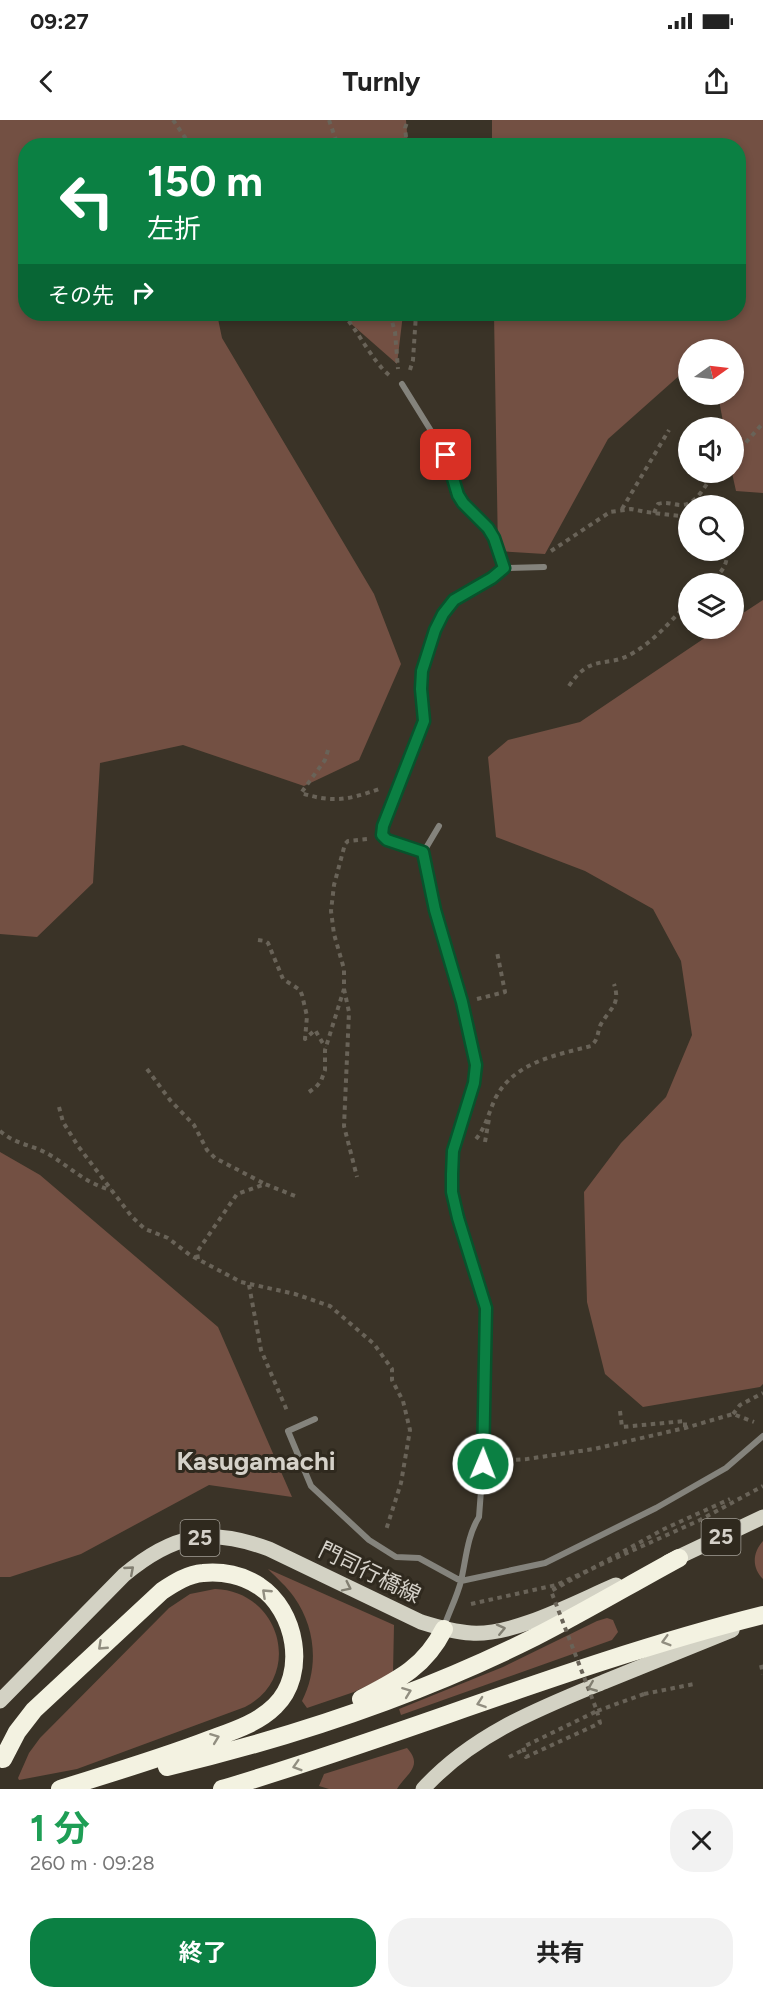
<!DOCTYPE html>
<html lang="ja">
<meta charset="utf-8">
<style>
:root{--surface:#fff;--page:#f2f2f2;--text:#222;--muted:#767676;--accent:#0b8043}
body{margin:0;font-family:Figtree,"Noto Sans JP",sans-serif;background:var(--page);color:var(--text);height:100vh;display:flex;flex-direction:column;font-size:22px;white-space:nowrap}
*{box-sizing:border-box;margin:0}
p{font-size:20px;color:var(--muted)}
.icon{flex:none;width:33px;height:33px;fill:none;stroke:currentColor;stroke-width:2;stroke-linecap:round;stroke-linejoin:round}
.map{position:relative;height:1669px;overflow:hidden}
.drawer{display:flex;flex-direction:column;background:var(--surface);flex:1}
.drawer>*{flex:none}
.banner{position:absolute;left:18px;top:18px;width:728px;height:183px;border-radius:24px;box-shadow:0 3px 9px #0003;background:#0b8043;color:#fff;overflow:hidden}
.needle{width:39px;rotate:76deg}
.tools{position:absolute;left:678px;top:219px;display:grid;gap:12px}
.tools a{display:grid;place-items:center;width:66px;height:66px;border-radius:50%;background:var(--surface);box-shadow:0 3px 9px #0003;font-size:30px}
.pin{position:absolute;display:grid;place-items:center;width:51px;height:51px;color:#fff;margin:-26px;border-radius:12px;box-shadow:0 3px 9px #0006}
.me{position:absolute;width:66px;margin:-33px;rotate:1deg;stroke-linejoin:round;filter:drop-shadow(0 0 4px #0008)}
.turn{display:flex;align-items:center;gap:21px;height:126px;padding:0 30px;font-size:27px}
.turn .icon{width:78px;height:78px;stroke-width:2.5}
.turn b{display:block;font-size:42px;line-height:51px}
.then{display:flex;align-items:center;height:57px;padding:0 30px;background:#0003;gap:12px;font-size:22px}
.round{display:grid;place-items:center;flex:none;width:63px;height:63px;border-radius:24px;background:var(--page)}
.headline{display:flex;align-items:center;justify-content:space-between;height:102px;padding:0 30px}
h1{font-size:36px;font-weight:700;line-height:45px;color:#1e9e55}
.action{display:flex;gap:12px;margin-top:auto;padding:12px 30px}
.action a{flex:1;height:69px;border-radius:24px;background:var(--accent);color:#fff;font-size:24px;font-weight:700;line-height:69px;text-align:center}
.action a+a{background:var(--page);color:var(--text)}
.status{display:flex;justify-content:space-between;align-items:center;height:42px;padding:0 30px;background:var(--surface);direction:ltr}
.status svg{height:16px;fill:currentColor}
header{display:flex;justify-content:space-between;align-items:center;height:78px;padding:0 30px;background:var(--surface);font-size:27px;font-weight:700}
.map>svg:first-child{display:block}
.green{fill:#735043}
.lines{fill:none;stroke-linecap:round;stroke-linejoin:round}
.path{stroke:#696358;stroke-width:4;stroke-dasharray:4.5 4.5;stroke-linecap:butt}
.street{stroke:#84837c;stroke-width:6}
.primary{stroke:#d3d2c4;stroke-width:15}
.highway{stroke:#f3f2e1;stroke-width:18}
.path-bridge{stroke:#696358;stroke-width:4;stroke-dasharray:4.5 4.5;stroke-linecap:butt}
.oneway{stroke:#817e71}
.oneway2{stroke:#918e80}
.route-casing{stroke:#07532c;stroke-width:15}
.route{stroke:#0b8043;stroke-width:10}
.labels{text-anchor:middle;stroke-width:6;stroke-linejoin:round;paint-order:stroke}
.shield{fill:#2f291e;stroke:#a39f96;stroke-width:1.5}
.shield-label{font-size:21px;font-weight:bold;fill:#d5d1c9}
.street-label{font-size:22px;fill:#d5d1c9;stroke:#2f291e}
.quarter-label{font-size:26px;font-weight:bold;fill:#d5d1c9;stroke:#2f291e}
</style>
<div class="status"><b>09:27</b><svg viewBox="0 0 49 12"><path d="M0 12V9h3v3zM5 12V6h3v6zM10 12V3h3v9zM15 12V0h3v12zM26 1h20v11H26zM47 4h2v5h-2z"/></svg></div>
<header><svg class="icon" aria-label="back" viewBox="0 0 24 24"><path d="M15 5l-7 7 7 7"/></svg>Turnly<svg class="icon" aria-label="share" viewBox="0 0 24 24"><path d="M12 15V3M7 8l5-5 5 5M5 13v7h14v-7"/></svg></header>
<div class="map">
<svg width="763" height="1669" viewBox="0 0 763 1669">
<rect width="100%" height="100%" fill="#3a3327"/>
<path class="green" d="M0,0H406L408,25L26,26V194H217L222,218L374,474L401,544L359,640L304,666L183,625L100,643L93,763L37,817L0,814Z
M492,0H763V373L736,371L732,353L734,308L724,307L718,275L734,274V230H688V255H680L608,319L545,434L498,431L494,194H738V26L492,25Z
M340,194H403L397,244Z
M763,480V1264L760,1267L643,1287L605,1254L587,1182L584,1072L621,1023L666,977L692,915L681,841L653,789L585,751L496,717L488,637L508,620L580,602L718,509L734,508V499Z
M0,1032L40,1055L218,1207L292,1377L209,1365L81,1434L10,1457H0Z
M763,1421V1459C752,1448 752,1433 763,1421Z
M268,1449L394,1505L393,1553L354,1572L307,1588L302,1581C319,1548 316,1508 294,1477C287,1467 277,1458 268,1449Z
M215,1469C281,1471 304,1557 245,1587L77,1649L19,1660L18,1658L29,1633L40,1618L169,1488L190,1474Z
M607,1498L613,1500L618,1512L612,1520L401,1595L399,1589L503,1547L597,1501Z
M407,1628C424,1646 406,1654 397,1669H329L319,1666L324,1654Z"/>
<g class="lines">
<path class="path" d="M173,0L191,26
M329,0L338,26
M407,26L405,8L408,0
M343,194C358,211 373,242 389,255
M390,194L395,212L398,249
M410,250L413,240L416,194
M734,336L763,303
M622,389L669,310
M654,393L658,384C667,381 673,385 682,385C698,384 706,363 715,352
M551,431L610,392L631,389L646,392L688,397
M707,464C720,454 728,447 727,430
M569,566C591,532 608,549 633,533C655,520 671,501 688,483
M328,630L325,640L301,673C333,683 348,680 379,669
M258,820L265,821L268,823L283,859L300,870L302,875L307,896L305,919L315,910L325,927
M344,869L349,892L344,1006L357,1057
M477,879L505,872L497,832
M147,949L170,980L194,1005L207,1030L215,1038L265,1064
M309,972L316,967L321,961L325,950V930L344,869V849L334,814L331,791L334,765L345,724L348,721L367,719
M59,987L63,1002L78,1026L132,1097L145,1109L168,1118L190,1135L241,1162L295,1174L330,1186L374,1224L392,1249V1260L403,1281L410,1310L401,1363L386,1410
M0,1011C18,1026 32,1024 50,1035C71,1048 87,1064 111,1070
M476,1019C486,1007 489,991 496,977C515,942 556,935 591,926C599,919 597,912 601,904C610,888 621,885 614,864
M485,1022L489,999
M198,1139L197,1132L237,1074L265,1064L295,1076
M249,1165L261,1230L288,1293
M620,1291L622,1307L685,1301V1308
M733,1294L740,1285L763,1273
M498,1341L527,1339L594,1329L685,1308L733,1294L754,1302
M471,1484L556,1465L700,1400L763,1366
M761,1545L763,1554
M644,1574L694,1564
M597,1591L600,1603L526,1637L523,1627Z
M509,1637L525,1629"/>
<path class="street" d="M402,264L446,335L458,375L463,383L488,408L494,418L504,448L492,458L454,480L443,494L434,510L422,551L421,569L425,601L383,706L382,715L387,720L423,733L435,790L462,882L476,945L474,963L453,1031L452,1054V1072L458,1098L486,1188L483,1344L479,1397C467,1416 466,1440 461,1461C457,1477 449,1492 444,1507
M504,448L544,447
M423,733L439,706
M315,1299L288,1311L311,1366L369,1420L396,1437L419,1438L461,1461L545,1443L656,1388L726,1348L763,1316"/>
<path class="primary" d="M668,1442L763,1397
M0,1581L124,1455C173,1414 209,1407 269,1429L421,1502C437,1507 454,1512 471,1513C514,1516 576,1482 616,1465
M423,1669C473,1614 538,1589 606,1561C648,1544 690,1527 732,1510"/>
<path class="highway" d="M361,1579C398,1560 425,1547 444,1509
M3,1639L17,1612L34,1590L162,1471C174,1463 188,1454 203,1453C222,1451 243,1455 259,1466C296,1490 308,1554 275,1586C258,1603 233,1611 211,1619C162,1638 111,1653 60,1669
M167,1647C293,1617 419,1575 535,1517C584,1492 631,1464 679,1438
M222,1669C404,1615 579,1541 763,1495"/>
<path class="path-bridge" d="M644,1574L597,1591L551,1471L664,1409L730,1379"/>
</g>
<defs><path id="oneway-chevron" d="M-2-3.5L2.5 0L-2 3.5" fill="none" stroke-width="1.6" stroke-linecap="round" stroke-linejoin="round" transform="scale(1.5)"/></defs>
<g class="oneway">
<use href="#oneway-chevron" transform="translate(130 1450) rotate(-41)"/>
<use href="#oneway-chevron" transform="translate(347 1467) rotate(26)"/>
<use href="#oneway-chevron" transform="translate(501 1509) rotate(-13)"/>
<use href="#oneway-chevron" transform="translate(592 1567) rotate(158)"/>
</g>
<g class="oneway2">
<use href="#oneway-chevron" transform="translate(266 1473) rotate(-137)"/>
<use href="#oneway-chevron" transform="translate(666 1521) rotate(164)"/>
<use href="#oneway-chevron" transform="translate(102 1526) rotate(137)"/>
<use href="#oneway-chevron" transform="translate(407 1572) rotate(-21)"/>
<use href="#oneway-chevron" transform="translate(481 1583) rotate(161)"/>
<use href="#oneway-chevron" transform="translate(215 1618) rotate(-21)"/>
<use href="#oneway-chevron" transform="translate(297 1646) rotate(163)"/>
</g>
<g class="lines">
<g class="route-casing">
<path id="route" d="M446,335L458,375L463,383L488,408L494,418L504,448L492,458L454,480L443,494L435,510L422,551L421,569L424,601L383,706L382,715L387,720L423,732L435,790L462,882L476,945L474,963L453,1031L452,1054V1072L458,1098L486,1188L483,1344"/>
</g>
<use href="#route" class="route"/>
</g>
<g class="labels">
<g class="shield">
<rect x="701.5" y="1399" width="39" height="36" rx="4.5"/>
<rect x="180.5" y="1400" width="39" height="36" rx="4.5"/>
</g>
<g class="shield-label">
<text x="721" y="1424">25</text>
<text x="200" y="1425">25</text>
</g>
<g class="street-label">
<text transform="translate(370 1452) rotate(26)" y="8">門司行橋線</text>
</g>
<g class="quarter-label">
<text x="256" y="1350">Kasugamachi</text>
</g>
</g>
</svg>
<div class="tools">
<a><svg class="needle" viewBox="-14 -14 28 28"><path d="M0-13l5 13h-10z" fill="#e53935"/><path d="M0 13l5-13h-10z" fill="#767676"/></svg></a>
<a><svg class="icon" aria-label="sound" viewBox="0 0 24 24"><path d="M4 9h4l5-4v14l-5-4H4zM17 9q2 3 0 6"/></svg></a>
<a><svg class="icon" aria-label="search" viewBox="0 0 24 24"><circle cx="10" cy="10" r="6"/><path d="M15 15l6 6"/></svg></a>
<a><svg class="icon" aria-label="layers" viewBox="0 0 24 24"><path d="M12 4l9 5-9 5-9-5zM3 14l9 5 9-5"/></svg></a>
</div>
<div class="pin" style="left:446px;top:335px;background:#d93025"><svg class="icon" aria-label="arrive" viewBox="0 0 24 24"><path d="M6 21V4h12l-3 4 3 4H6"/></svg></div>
<svg class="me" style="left:483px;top:1344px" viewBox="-20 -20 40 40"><circle r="17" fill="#0b8043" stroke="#fff" stroke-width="3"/><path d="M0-11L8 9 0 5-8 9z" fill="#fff"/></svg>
<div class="banner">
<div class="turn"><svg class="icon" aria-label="left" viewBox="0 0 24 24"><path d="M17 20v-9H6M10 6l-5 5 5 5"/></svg><div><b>150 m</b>左折</div></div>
<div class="then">その先<svg class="icon" aria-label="right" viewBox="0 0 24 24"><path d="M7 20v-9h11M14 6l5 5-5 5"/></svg></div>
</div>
</div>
<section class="drawer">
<div class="headline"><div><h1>1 分</h1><p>260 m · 09:28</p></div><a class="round"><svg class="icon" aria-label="close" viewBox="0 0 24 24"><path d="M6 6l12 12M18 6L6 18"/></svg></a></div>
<div class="action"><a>終了</a><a>共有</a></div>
</section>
